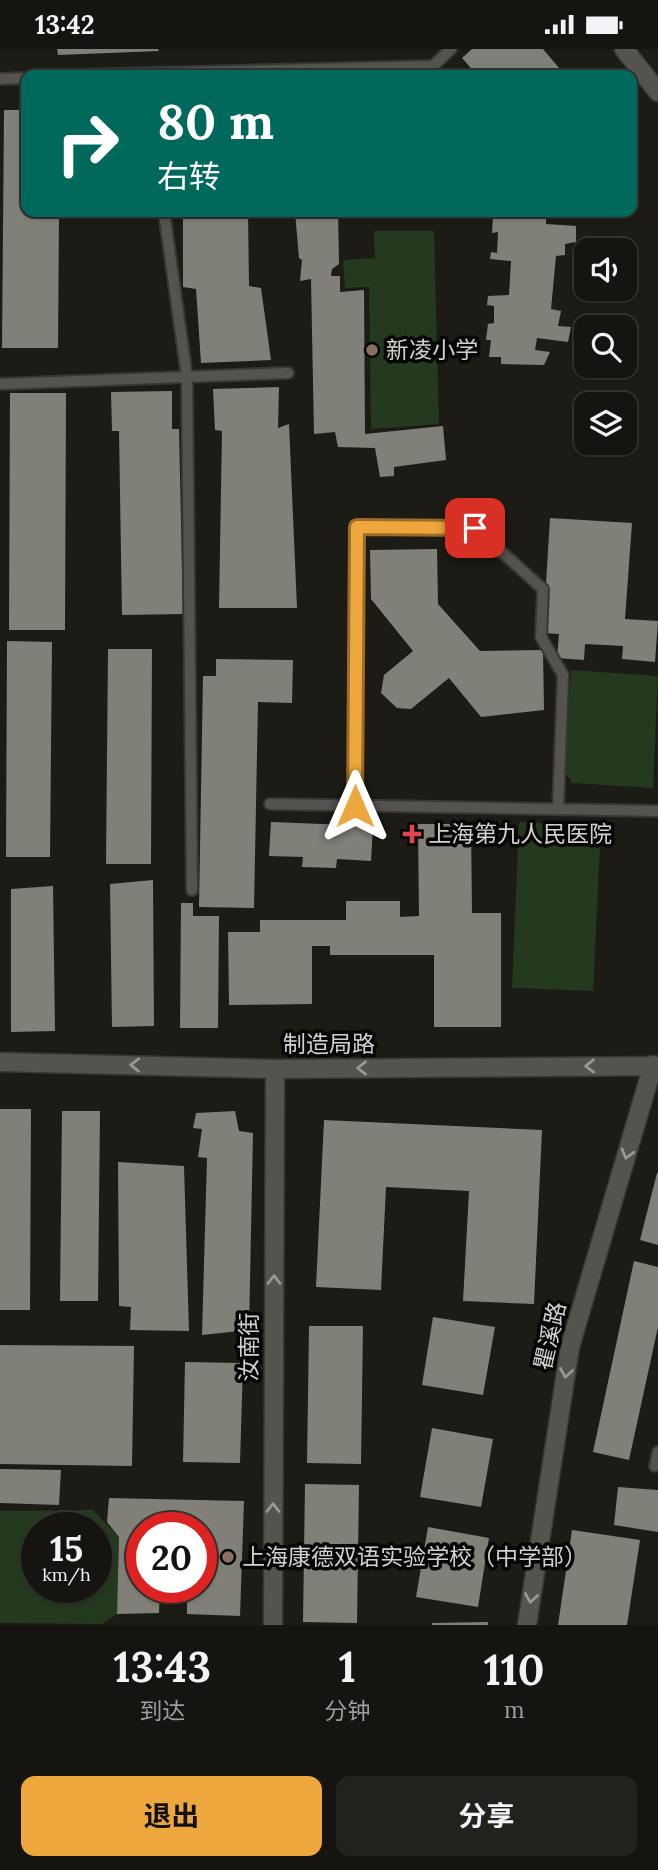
<!DOCTYPE html>
<html lang="zh">
<meta charset="utf-8">
<style>
:root{--surface:#151410;--page:#22211e;--text:#f1f3f6;--muted:#9d9e9f;--line:#343330;--accent:#eea73d}
body{margin:0;font-family:Lora,"Noto Sans SC",serif;background:var(--page);color:var(--text);height:100vh;display:flex;flex-direction:column;font-size:26px;white-space:nowrap}
*{box-sizing:border-box;margin:0}
p{font-size:23px;color:var(--muted)}
.icon{flex:none;width:38px;height:38px;fill:none;stroke:currentColor;stroke-width:2;stroke-linecap:round;stroke-linejoin:round}
.map{position:relative;height:1576px;overflow:hidden}
.panel{display:flex;flex-direction:column;background:var(--surface);flex:1}
.panel>*{flex:none}
.guide{position:absolute;left:21px;top:21px;width:616px;height:147px;border-radius:14px;box-shadow:0 2px 5px #0004,0 0 0 2px var(--line);background:#00695c;color:#fff;overflow:hidden}
.buttons{position:absolute;left:574px;top:189px;display:grid;gap:14px}
.buttons a{display:grid;place-items:center;width:63px;height:63px;border-radius:14px;background:var(--surface);box-shadow:0 2px 5px #0004,0 0 0 2px var(--line);font-size:35px}
.speed{position:absolute;left:21px;top:1463px;display:flex;gap:14px;font-size:35px;font-weight:700;text-align:center}
.speed>*{display:grid;place-content:center;width:91px;height:91px;border-radius:50%;background:var(--surface);box-shadow:0 2px 5px #0004,0 0 0 2px var(--line);line-height:1}
.speed small{font-size:18px;font-weight:400}
.speed .limit{border:10px solid #d22;background:#fff;color:#111}
.pin{position:absolute;display:grid;place-items:center;width:60px;height:60px;color:#fff;margin:-30px;border-radius:14px;box-shadow:0 4px 10px #0006}
.me{position:absolute;width:77px;margin:-38px;rotate:0deg;stroke-linejoin:round;filter:drop-shadow(0 0 5px #0008)}
.turn{display:flex;align-items:center;gap:24px;height:147px;padding:0 21px;font-size:32px}
.turn .icon{width:91px;height:91px;stroke-width:2.5}
.turn b{display:block;font-size:49px;line-height:60px}
.eta{display:flex;justify-content:space-evenly;align-items:center;height:119px;text-align:center}
.eta b{font-size:42px;font-weight:700;line-height:49px}
.action{display:flex;gap:14px;margin-top:auto;padding:14px 21px}
.action a{flex:1;height:80px;border-radius:14px;background:var(--accent);color:#111;font-size:28px;font-weight:700;line-height:80px;text-align:center}
.action a+a{background:var(--page);color:var(--text)}
.status{display:flex;justify-content:space-between;align-items:center;height:49px;padding:0 35px;background:var(--surface);direction:ltr}
.status svg{height:19px;fill:currentColor}
.map>svg:first-child{display:block}
.green{fill:#233a1f;fill-rule:evenodd}
.building{fill:#807f78}
.lines{fill:none;stroke-linecap:round;stroke-linejoin:round}
.lane-casing{stroke:#383734;stroke-width:14}
.street-casing{stroke:#383734;stroke-width:21}
.secondary-casing{stroke:#383734;stroke-width:21}
.lane{stroke:#54534d;stroke-width:10}
.street{stroke:#54534d;stroke-width:18}
.secondary{stroke:#54534d;stroke-width:18}
.oneway{stroke:#999894}
.route-casing{stroke:#9b6d28;stroke-width:18}
.route{stroke:#eea73d;stroke-width:12}
.education-dot{fill:#8d6e63;stroke:#060605;stroke-width:2.5}
.health-dot{fill:#e0444e;stroke:#060605;stroke-width:2.5}
.labels{text-anchor:middle;stroke-width:7;stroke-linejoin:round;paint-order:stroke}
.poi-label{font-size:23px;fill:#d2d1ce;stroke:#060605;text-anchor:start}
.street-label{font-size:23px;fill:#d2d1ce;stroke:#060605}
</style>
<div class="status"><b>13:42</b><svg viewBox="0 0 49 12"><path d="M0 12V9h3v3zM5 12V6h3v6zM10 12V3h3v9zM15 12V0h3v12zM26 1h20v11H26zM47 4h2v5h-2z"/></svg></div>
<div class="map">
<svg width="658" height="1576" viewBox="0 0 658 1576">
<rect width="100%" height="100%" fill="#1c1b16"/>
<path class="green" d="M374,182H434L439,375L371,380L369,238L345,239L343,211L375,209Z
M571,621L658,627L653,739L572,734L565,723Z
M519,773L601,777L593,942L512,939Z
M93,1461L119,1488L117,1565L102,1575L0,1574V1462ZM37,1479H96V1538H37Z"/>
<path class="building" d="M57,0H158L159,2L58,6Z
M472,0H543L565,26H477L462,9Z
M4,61H26V163H59L58,299H2Z
M183,163H248L249,237L261,239L271,311L201,314L196,240L183,238Z
M295,163H338L339,215L332,220L331,227H340V243L364,241L365,385L443,377L446,411L394,418V427L380,428L375,399L338,398L335,383L314,385L311,230L300,232L302,211L299,209Z
M505,163H557L556,167L546,166V175L576,177V193L565,195V206L556,207L551,260L561,262L558,277L571,278L568,293L537,289L535,301L550,303L544,316L501,315V308H489L491,291H486L488,275L494,274V257L487,256L488,247L509,246L511,212L490,210L491,203L497,204L498,183L492,184L493,167H504Z
M279,338L278,379L289,375L297,559H219L222,382L215,381L213,340Z
M172,342V380H179L183,565L122,566L119,382H112L111,343Z
M10,344H66L65,581H9Z
M550,469L632,474L625,570L658,572L655,613L622,610L623,597L585,595L584,611L557,609L559,585L543,584Z
M437,500L438,555L480,602L543,601L544,661L481,668L449,629L411,660L397,659L381,644L384,626L413,602L371,550L370,501Z
M7,592L52,593L50,808H6Z
M108,600H152L151,815H106Z
M216,610L293,611L292,654L258,653L254,859L199,858L203,627H216Z
M271,773L373,777L371,812L337,810L336,819L302,818L303,808L269,807Z
M418,775H471L472,864H501V978H434V906H330V897H312V955L229,956L228,883H260V871H346V852H400V868L419,867Z
M153,831L154,977L112,978L110,835Z
M53,837L55,982L11,983V840Z
M181,854H193V867H219L218,979H180Z
M0,1060H31L30,1261H0Z
M62,1062H100L98,1252H60Z
M235,1062L239,1082L253,1084L249,1281L202,1286L207,1109L198,1108L202,1080L193,1079L196,1064Z
M324,1071L542,1081L534,1255L463,1252L469,1142L386,1138L381,1241L316,1238Z
M118,1113L184,1117L189,1282L130,1281L131,1258L119,1257Z
M657,1124H658V1196L640,1191Z
M634,1212L658,1218V1278L629,1411L593,1403Z
M433,1268L495,1278L483,1346L422,1336Z
M309,1277H363L361,1415L307,1414Z
M0,1296L134,1297L132,1417L0,1415Z
M185,1313L243,1314L240,1414L183,1413Z
M432,1379L493,1390L481,1458L420,1448Z
M0,1420L61,1421L59,1456L0,1454Z
M305,1435L359,1436L357,1574L303,1573Z
M618,1438L658,1441V1483L614,1476Z
M109,1449L244,1452L240,1567L187,1565V1538H201V1479H142V1538H160L159,1564L117,1565L119,1488L107,1473Z
M428,1478L489,1489L478,1558L416,1548Z
M572,1481L640,1491L627,1576H558Z
M488,1573V1576H432V1574Z"/>
<g class="lines">
<g class="lane-casing">
<path id="lane" d="M80,26L433,17L451,0
M0,30L26,29
M164,163L187,328L192,841
M0,335L288,324
M270,755L658,762
M355,757L357,478L475,479L543,540L541,588L563,626L558,760
M655,1417L658,1403"/>
</g>
<g class="street-casing">
<path id="street" d="M624,0L658,43
M273,1576L275,1020
M527,1576L570,1298L653,1016"/>
</g>
<g class="secondary-casing">
<path id="secondary" d="M0,1013L275,1020L658,1017"/>
</g>
<use href="#lane" class="lane"/>
<use href="#street" class="street"/>
<use href="#secondary" class="secondary"/>
</g>
<defs><path id="oneway-chevron" d="M-2-3.5L2.5 0L-2 3.5" fill="none" stroke-width="1.6" stroke-linecap="round" stroke-linejoin="round" transform="scale(1.75)"/></defs>
<g class="oneway">
<use href="#oneway-chevron" transform="translate(135 1016) rotate(-179)"/>
<use href="#oneway-chevron" transform="translate(590 1017) rotate(179)"/>
<use href="#oneway-chevron" transform="translate(362 1019) rotate(179)"/>
<use href="#oneway-chevron" transform="translate(627 1105) rotate(106)"/>
<use href="#oneway-chevron" transform="translate(274 1231) rotate(-90)"/>
<use href="#oneway-chevron" transform="translate(566 1324) rotate(99)"/>
<use href="#oneway-chevron" transform="translate(273 1459) rotate(-90)"/>
<use href="#oneway-chevron" transform="translate(531 1549) rotate(99)"/>
</g>
<g class="lines">
<g class="route-casing">
<path id="route" d="M355,757L357,478L475,479"/>
</g>
<use href="#route" class="route"/>
</g>
<g class="education-dot">
<circle cx="372" cy="301" r="7"/>
<circle cx="228" cy="1508" r="7"/>
</g>
<path class="health-dot" d="M408.5 774.5h7v7h7v7h-7v7h-7v-7h-7v-7h7z"/>
<g class="labels">
<g class="poi-label">
<text x="386" y="309">新凌小学</text>
<text x="428" y="793">上海第九人民医院</text>
<text x="242" y="1516">上海康德双语实验学校（中学部）</text>
</g>
<g class="street-label">
<text x="329" y="1003">制造局路</text>
<text transform="translate(550 1287) rotate(-77)" y="8">瞿溪路</text>
<text transform="translate(249 1298) rotate(-90)" y="8">汝南街</text>
</g>
</g>
</svg>
<div class="buttons">
<a><svg class="icon" aria-label="sound" viewBox="0 0 24 24"><path d="M4 9h4l5-4v14l-5-4H4zM17 9q2 3 0 6"/></svg></a>
<a><svg class="icon" aria-label="search" viewBox="0 0 24 24"><circle cx="10" cy="10" r="6"/><path d="M15 15l6 6"/></svg></a>
<a><svg class="icon" aria-label="layers" viewBox="0 0 24 24"><path d="M12 4l9 5-9 5-9-5zM3 14l9 5 9-5"/></svg></a>
</div>
<div class="speed"><div>15<small>km/h</small></div><div class="limit">20</div></div>
<div class="pin" style="left:475px;top:479px;background:#d93025"><svg class="icon" aria-label="arrive" viewBox="0 0 24 24"><path d="M6 21V4h12l-3 4 3 4H6"/></svg></div>
<svg class="me" style="left:355px;top:757px" viewBox="-20 -20 40 40"><path d="M0-17L14 15 0 8-14 15z" fill="#eea73d" stroke="#fff" stroke-width="4"/></svg>
<div class="guide">
<div class="turn"><svg class="icon" aria-label="right" viewBox="0 0 24 24"><path d="M7 20v-9h11M14 6l5 5-5 5"/></svg><div><b>80 m</b>右转</div></div>
</div>
</div>
<section class="panel">
<div class="eta">
<div><b>13:43</b><p>到达</p></div>
<div><b>1</b><p>分钟</p></div>
<div><b>110</b><p>m</p></div>
</div>
<div class="action"><a>退出</a><a>分享</a></div>
</section>
